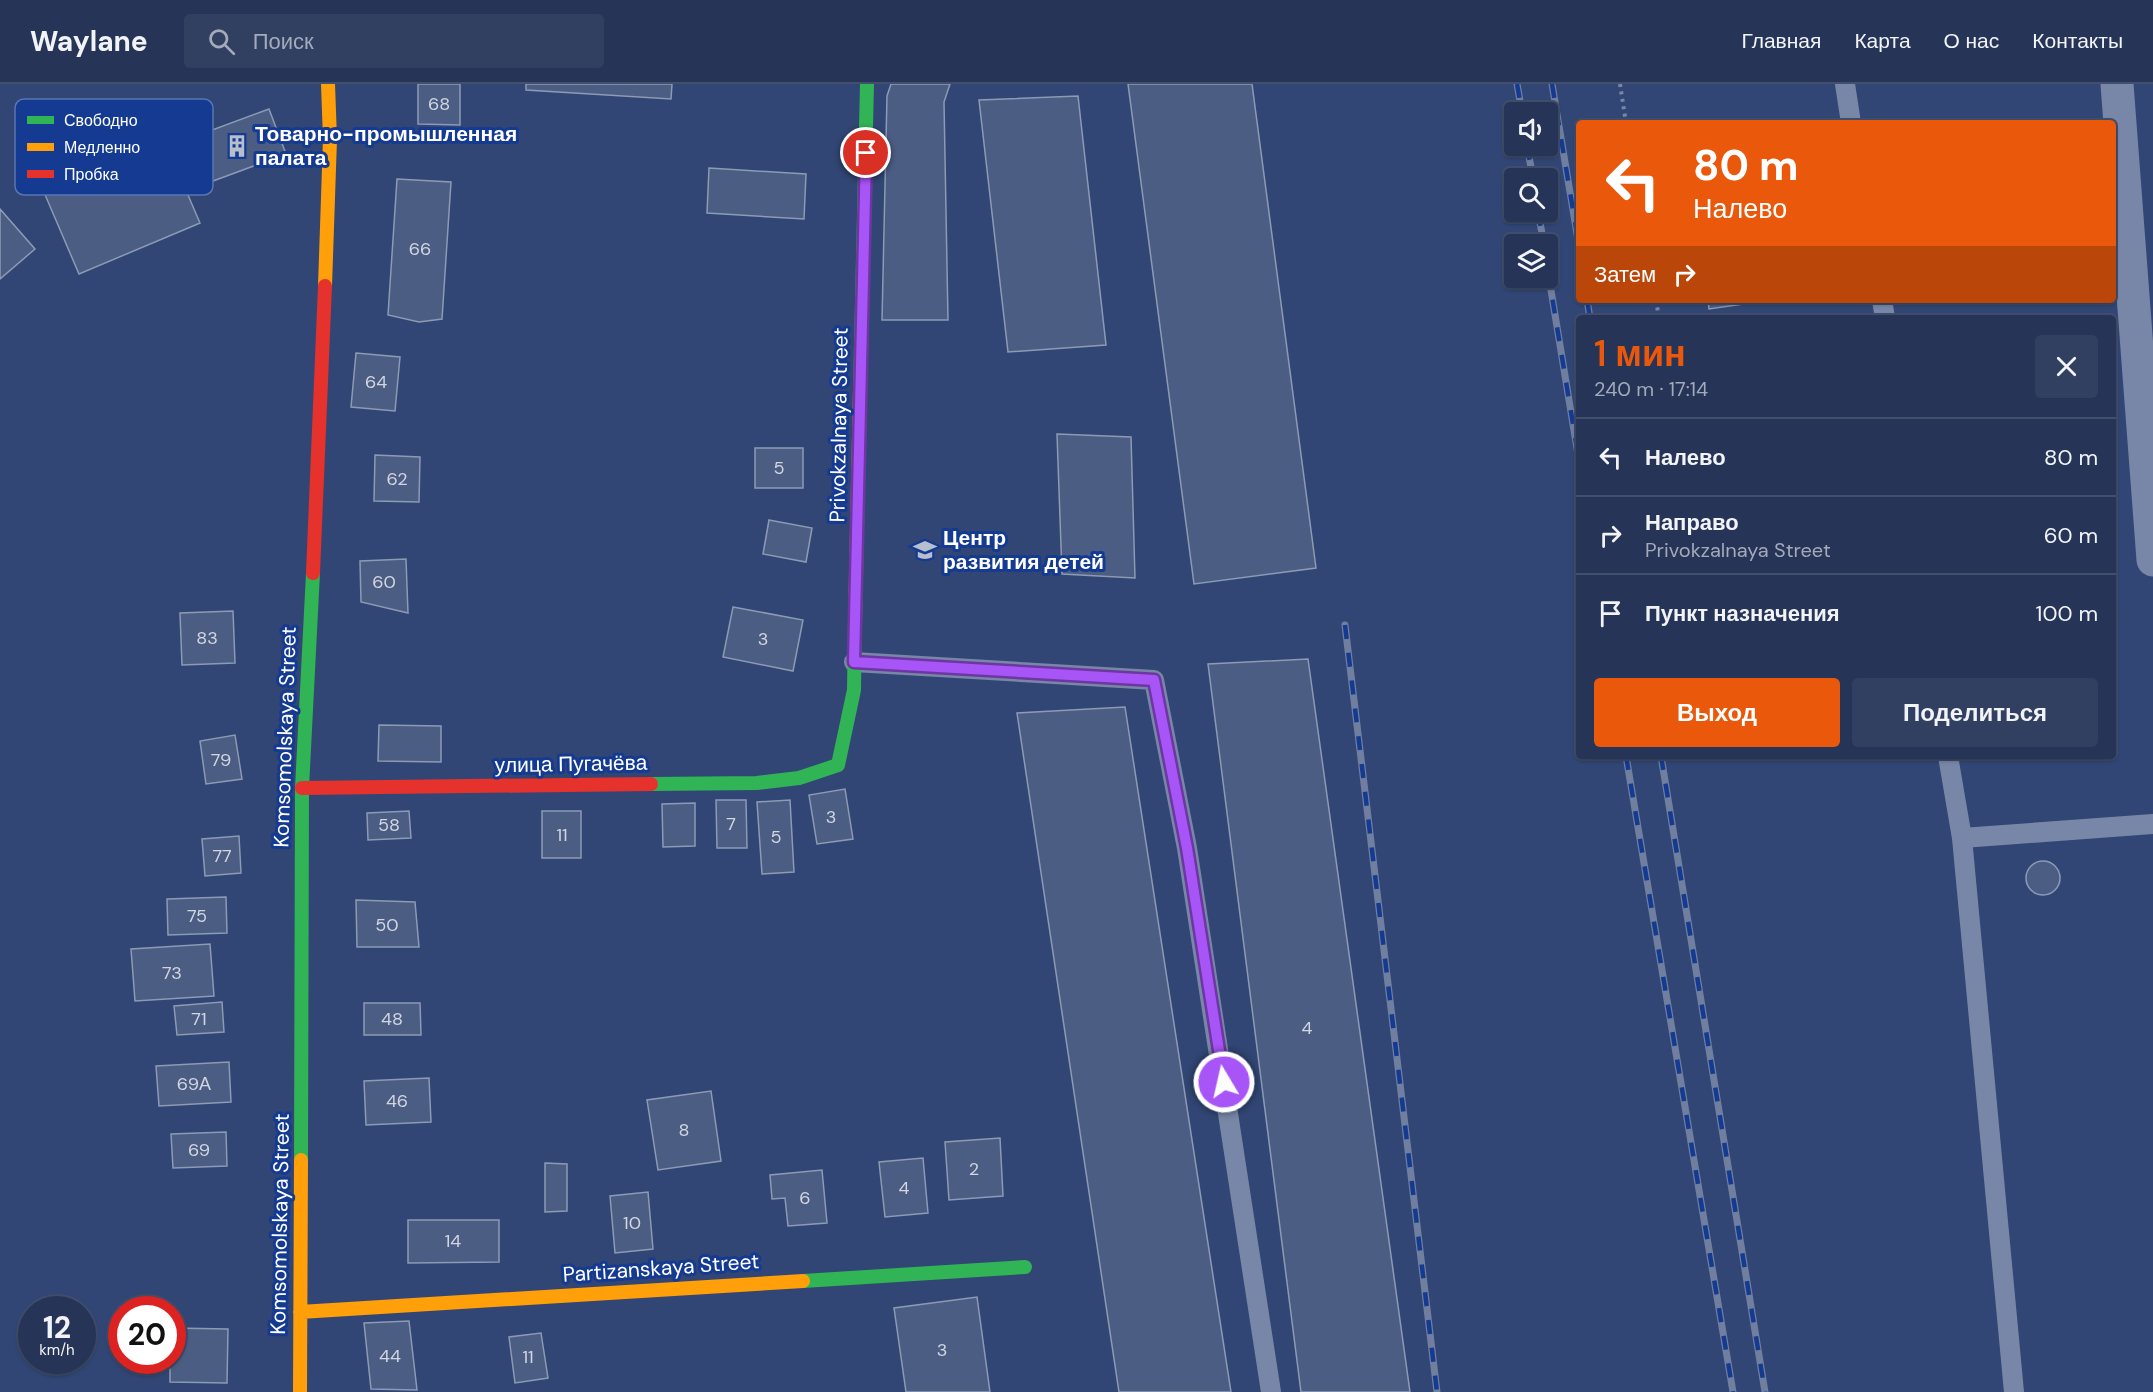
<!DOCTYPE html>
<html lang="ru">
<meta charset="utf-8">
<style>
:root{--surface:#253457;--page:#313f61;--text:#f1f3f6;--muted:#a3aaba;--line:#424f6d;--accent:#ea580c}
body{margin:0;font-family:"DM Sans",sans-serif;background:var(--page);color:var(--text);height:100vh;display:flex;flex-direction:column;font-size:22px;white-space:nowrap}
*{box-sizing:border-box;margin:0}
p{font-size:20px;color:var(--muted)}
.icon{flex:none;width:33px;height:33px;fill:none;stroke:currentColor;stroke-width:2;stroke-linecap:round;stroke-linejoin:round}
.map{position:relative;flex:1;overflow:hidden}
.panel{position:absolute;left:1576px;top:231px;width:540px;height:444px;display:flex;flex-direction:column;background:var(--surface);border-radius:6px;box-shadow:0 2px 4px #0004,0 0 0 2px var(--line)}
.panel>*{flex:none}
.banner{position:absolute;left:1576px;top:36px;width:540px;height:183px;border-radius:6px;box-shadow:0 2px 4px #0004,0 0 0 2px var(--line);background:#ea580c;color:#fff;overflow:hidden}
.controls{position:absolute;left:1504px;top:18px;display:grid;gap:12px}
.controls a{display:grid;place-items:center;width:54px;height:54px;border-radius:6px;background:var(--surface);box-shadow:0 2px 4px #0004,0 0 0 2px var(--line);font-size:30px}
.speed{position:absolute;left:18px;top:1212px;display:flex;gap:12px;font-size:30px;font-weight:700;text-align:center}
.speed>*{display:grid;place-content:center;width:78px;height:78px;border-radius:50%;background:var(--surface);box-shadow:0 2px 4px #0004,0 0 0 2px var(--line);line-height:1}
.speed small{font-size:15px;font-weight:400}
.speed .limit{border:9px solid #d22;background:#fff;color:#111}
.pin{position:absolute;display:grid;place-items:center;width:51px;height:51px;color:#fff;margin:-26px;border:3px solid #fff;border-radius:50%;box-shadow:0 2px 6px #0007}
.me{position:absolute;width:66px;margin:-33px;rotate:351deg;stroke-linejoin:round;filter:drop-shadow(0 0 4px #0008)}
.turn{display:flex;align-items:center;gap:21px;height:126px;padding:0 18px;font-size:27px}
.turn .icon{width:78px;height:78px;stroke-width:2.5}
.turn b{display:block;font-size:42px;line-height:51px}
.then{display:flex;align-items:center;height:57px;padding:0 18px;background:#0003;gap:12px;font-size:22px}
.round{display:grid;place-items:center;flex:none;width:63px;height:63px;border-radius:6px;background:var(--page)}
.head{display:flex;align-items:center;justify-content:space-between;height:102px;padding:0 18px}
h1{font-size:36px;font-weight:600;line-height:45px;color:var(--accent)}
.primary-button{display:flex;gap:12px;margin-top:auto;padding:12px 18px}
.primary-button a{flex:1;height:69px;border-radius:6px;background:var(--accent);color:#fff;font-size:24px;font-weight:600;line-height:69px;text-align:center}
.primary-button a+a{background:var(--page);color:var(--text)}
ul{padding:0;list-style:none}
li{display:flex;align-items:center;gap:18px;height:78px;padding:0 18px;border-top:2px solid var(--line)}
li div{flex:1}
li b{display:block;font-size:22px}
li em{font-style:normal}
header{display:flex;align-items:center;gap:36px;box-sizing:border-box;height:84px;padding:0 30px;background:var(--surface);border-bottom:2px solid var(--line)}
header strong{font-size:28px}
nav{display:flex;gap:33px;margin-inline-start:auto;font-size:21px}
.search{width:420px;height:54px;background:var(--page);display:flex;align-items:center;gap:15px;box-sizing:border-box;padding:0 21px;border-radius:6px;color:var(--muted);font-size:22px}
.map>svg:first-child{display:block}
.building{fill:#4b5d83;stroke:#8d9ab5;stroke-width:1.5}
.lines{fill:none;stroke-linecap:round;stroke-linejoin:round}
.path{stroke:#7887a7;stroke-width:4;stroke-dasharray:3 4.5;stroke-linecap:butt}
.lane{stroke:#7887a7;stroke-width:20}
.street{stroke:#7887a7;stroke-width:33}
.fast{stroke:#30b455;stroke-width:14}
.slow{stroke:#ff9f0a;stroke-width:14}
.jam{stroke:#e5322d;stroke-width:14}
.rail-casing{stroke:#707f9f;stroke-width:7}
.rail{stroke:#143b91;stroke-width:4.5;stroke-dasharray:14;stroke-linecap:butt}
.route-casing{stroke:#6d37a1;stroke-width:15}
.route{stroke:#a855f7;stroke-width:10}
.labels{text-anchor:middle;stroke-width:6;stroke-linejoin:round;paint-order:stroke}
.number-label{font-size:18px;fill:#d2d6e0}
.poi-label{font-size:21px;font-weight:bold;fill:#fff;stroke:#143b91;text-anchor:start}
.street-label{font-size:21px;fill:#fff;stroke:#143b91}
.key{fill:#143b91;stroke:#5a76b2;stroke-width:1.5}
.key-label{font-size:16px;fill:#fff}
</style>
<header>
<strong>Waylane</strong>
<div class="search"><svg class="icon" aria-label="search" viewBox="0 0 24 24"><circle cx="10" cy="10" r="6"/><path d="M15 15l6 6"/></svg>Поиск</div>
<nav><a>Главная</a><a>Карта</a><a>О нас</a><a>Контакты</a></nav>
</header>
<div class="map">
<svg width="2153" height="1308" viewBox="0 0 2153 1308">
<rect width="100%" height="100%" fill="#314674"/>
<path class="building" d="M418,0H460V41L418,40Z
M526,0H672L671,15L526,6Z
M891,0H950L944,18L948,236H882L887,12Z
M1128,0H1252L1316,484L1194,500Z
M1078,12L1106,261L1008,268L979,16Z
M269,25L286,70L205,100L188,55Z
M164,55L200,139L79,190L43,106Z
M709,84L806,90L804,135L707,129Z
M397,95L451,98L442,235L419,238L388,231Z
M0,125L35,165L0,195Z
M1708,216H1764V217L1709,225Z
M356,269L400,273L395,327L351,323Z
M1057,350L1131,353L1135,494L1062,490Z
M755,364H803V404H755Z
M375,371L420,373L419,418L374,417Z
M769,436L812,444L806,478L763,470Z
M406,475L408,529L361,518L360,477Z
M733,523L803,536L793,587L723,573Z
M233,527L235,579L182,581L180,529Z
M1308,575L1410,1308H1301L1208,580Z
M1125,623L1231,1308H1119L1017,629Z
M379,641L441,642V678L378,677Z
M235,651L242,695L206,700L200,657Z
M845,705L853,755L817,760L809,711Z
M716,716H746L747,764H717Z
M790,716L794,788L762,790L757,718Z
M695,719V762L663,763L662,720Z
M409,727L411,754L368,756L367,729Z
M542,727H581V774H542Z
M239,752L241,789L205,792L202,755Z
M2026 794a17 17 0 1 1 34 0a17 17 0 1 1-34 0Z
M226,813L227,849L168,851L167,815Z
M356,816L415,818L419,863H357Z
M210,860L214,912L135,917L131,865Z
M222,918L224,948L177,951L174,922Z
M364,919H420L421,951H364Z
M229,978L231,1018L159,1022L156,982Z
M429,994L431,1038L366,1041L364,997Z
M711,1007L721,1077L658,1086L647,1016Z
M226,1048L227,1082L173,1084L171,1050Z
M1000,1054L1003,1112L949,1116L945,1058Z
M923,1074L928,1129L885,1133L879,1078Z
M545,1079L567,1080V1127L545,1128Z
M822,1086L827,1139L788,1142L785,1114L772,1115L770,1091Z
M648,1108L653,1165L615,1169L610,1112Z
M408,1136H499V1178L408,1179Z
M977,1213L990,1308H906L894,1224Z
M409,1237L417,1306L371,1305L364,1239Z
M172,1244L228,1245L227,1299L170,1298V1276H172Z
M541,1249L548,1294L515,1299L509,1253Z"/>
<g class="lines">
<path class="path" d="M1620,0L1626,39
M1656,216L1659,234"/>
<path class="lane" d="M1845,0L1851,39
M1882,216L1885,234
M854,578L1154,596L1187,764L1271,1308
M1948,672L1962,754L2014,1308
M1962,754L2153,740"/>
<path class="street" d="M2117,0L2153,476"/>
<path class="fast" d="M860,306L867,0
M651,700L757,699L799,694L838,681L854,606L855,537
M301,1076L302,704L313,489
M803,1197L1025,1183"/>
<path class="slow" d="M325,202L330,55L328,0
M855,537L860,306
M300,1228L803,1197
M300,1308L301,1076"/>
<path class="jam" d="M313,489L325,202
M302,704L651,700"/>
<g class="rail-casing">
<path id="rail" d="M1517,0L1522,28
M1552,0L1580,168
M1527,62L1533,94
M1538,128L1544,160
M1548,188L1580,383
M1587,216L1590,234
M1345,541L1437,1308
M1626,672L1733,1308
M1661,672L1765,1308"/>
</g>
<use href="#rail" class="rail"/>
</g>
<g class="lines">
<g class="route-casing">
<path id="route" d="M866,69L854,578L1154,596L1187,764L1224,998"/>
</g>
<use href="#route" class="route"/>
</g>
<defs>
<g id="building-bare" transform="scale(1.8)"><path d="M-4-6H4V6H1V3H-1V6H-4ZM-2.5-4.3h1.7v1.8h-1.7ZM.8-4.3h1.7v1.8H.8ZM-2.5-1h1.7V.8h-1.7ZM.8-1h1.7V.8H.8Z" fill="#b7bece" stroke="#143b91" stroke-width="2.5" paint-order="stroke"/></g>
<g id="university-bare" transform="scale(1.8)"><path d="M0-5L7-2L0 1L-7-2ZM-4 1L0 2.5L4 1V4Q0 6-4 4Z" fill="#b7bece" stroke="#143b91" stroke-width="2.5" paint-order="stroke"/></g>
</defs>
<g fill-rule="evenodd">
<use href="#building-bare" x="237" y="62"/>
<use href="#university-bare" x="925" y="466"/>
</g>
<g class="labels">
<g class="number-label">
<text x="439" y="26">68</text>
<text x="420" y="171">66</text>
<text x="376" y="304">64</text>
<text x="779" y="390">5</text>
<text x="397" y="401">62</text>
<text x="384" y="504">60</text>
<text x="207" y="560">83</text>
<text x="763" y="561">3</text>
<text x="221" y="682">79</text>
<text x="831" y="739">3</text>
<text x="731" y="746">7</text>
<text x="389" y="747">58</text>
<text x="562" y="757">11</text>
<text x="776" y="759">5</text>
<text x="222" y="778">77</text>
<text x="197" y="838">75</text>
<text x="387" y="847">50</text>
<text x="172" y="895">73</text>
<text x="199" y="941">71</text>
<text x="392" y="941">48</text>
<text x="1307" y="950">4</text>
<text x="194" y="1006">69А</text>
<text x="397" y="1023">46</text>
<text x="684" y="1052">8</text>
<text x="199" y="1072">69</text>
<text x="974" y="1091">2</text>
<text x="904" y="1110">4</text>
<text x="805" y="1120">6</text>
<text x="632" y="1145">10</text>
<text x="453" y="1163">14</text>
<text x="942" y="1272">3</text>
<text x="390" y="1278">44</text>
<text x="528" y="1279">11</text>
</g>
<g class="poi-label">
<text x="255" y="57">Товарно-промышленная<tspan x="255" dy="24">палата</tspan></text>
<text x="943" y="461">Центр<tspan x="943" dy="24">развития детей</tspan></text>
</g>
<g class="street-label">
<text transform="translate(839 341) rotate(-89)" y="7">Privokzalnaya Street</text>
<text transform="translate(285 653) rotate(-88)" y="7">Komsomolskaya Street</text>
<text transform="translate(571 680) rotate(-1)" y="7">улица Пугачёва</text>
<text transform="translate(280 1140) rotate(-89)" y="7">Komsomolskaya Street</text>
<text transform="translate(661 1184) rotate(-4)" y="7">Partizanskaya Street</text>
</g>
</g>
<rect x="15" y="15" width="198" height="96" rx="9" class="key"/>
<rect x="27" y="32" width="27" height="8" fill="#30b455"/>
<rect x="27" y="59" width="27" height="8" fill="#ff9f0a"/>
<rect x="27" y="86" width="27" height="8" fill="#e5322d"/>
<g class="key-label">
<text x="64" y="42">Свободно</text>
<text x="64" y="69">Медленно</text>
<text x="64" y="96">Пробка</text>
</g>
</svg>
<div class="controls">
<a><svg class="icon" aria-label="sound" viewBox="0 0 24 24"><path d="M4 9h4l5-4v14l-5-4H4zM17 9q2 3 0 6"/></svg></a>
<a><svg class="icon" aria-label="search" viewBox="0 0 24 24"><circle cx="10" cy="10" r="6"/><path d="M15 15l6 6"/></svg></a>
<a><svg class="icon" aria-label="layers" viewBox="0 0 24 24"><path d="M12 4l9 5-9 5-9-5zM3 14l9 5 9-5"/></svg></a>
</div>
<div class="speed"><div>12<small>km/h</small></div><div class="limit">20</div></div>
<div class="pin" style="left:866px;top:69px;background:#d93025"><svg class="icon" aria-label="arrive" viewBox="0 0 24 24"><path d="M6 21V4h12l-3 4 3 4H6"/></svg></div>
<svg class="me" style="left:1224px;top:998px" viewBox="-20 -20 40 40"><circle r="17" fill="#a855f7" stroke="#fff" stroke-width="3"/><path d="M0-11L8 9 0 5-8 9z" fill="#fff"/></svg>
<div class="banner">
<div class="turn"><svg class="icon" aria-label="left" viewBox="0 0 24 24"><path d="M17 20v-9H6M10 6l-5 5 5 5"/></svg><div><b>80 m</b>Налево</div></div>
<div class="then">Затем<svg class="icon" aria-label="right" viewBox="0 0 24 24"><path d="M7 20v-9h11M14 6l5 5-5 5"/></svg></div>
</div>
<section class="panel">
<div class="head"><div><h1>1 мин</h1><p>240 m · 17:14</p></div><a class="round"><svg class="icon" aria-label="close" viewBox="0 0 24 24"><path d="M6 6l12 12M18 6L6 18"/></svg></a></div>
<ul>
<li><svg class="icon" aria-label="left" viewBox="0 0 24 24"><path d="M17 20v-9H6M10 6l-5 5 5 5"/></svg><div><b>Налево</b></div><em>80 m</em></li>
<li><svg class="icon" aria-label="right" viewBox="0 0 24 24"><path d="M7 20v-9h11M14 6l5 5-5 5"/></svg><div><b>Направо</b><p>Privokzalnaya Street</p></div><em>60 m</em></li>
<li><svg class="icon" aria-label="arrive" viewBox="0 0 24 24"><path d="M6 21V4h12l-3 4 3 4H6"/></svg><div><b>Пункт назначения</b></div><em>100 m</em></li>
</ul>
<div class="primary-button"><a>Выход</a><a>Поделиться</a></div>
</section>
</div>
